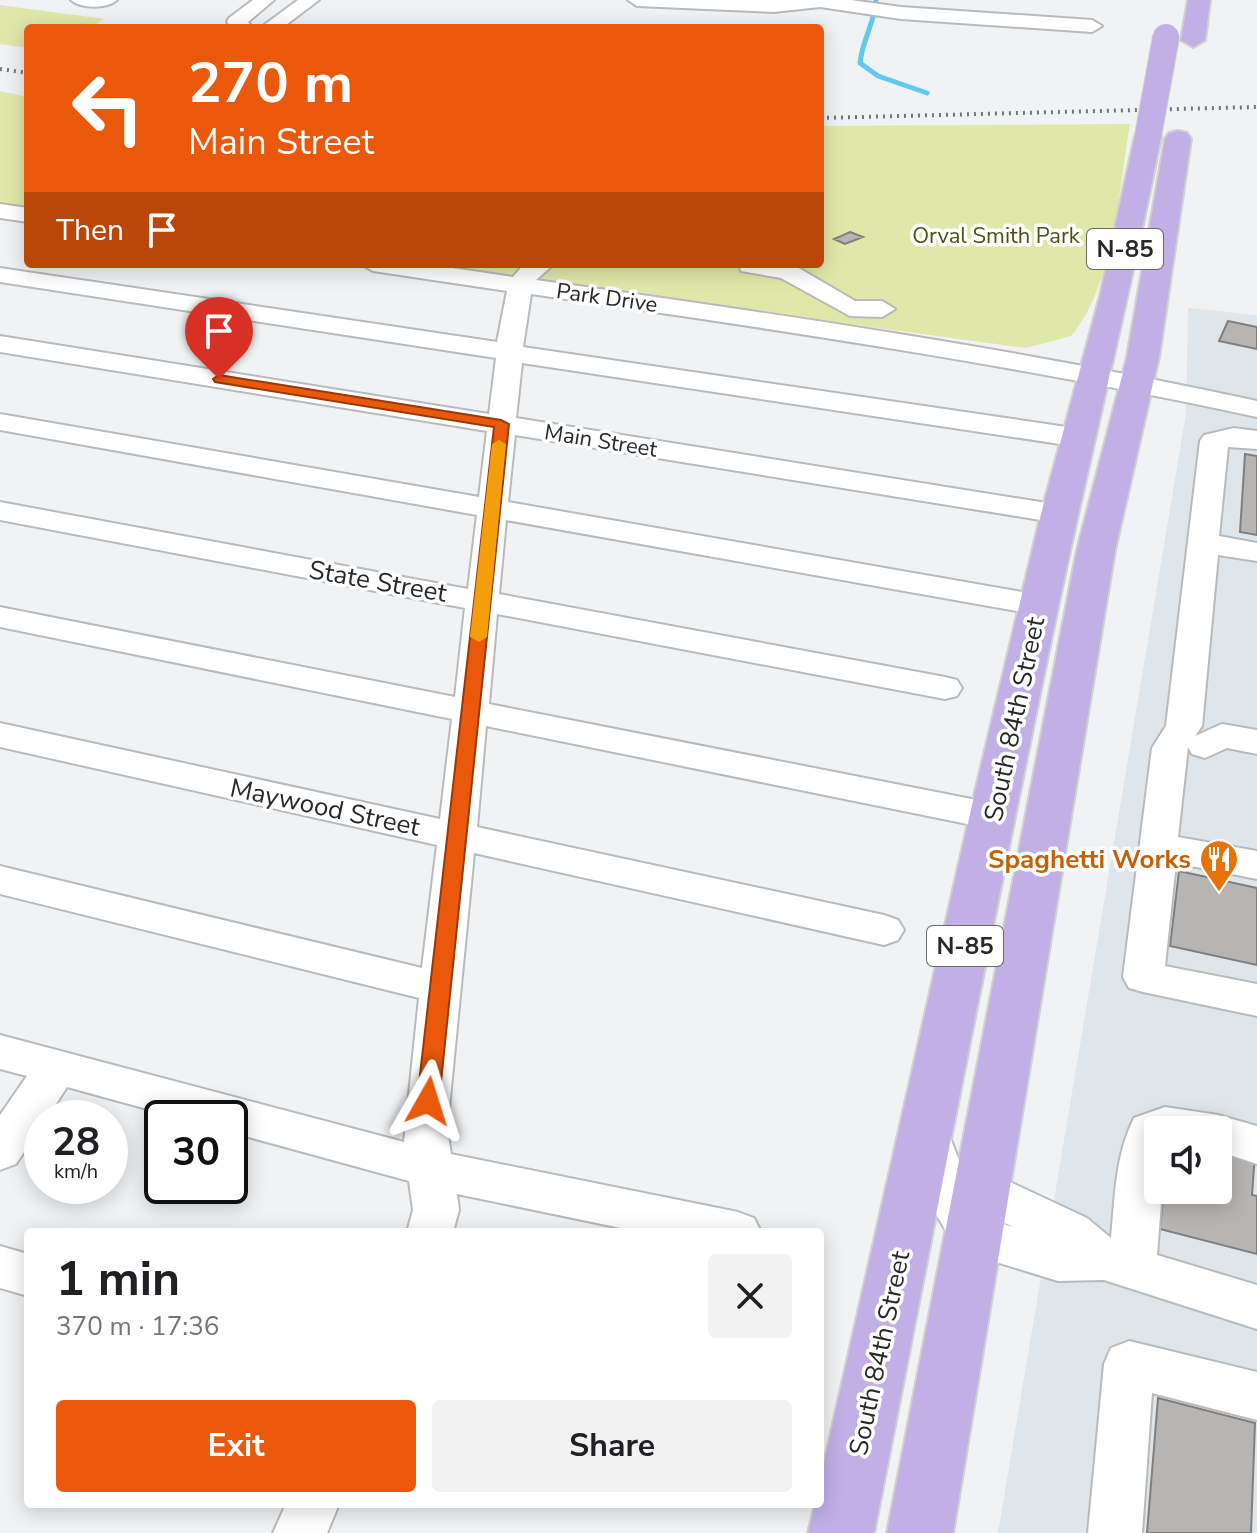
<!DOCTYPE html>
<meta charset="utf-8">
<style>
:root{--surface:#fff;--page:#f2f2f2;--text:#202124;--muted:#757577;--accent:#ea580c}
body{margin:0;font-family:"Nunito Sans",sans-serif;background:var(--page);color:var(--text);height:100vh;display:flex;flex-direction:column;font-size:30px;white-space:nowrap}
*{box-sizing:border-box;margin:0}
p{font-size:26px;color:var(--muted)}
.icon{flex:none;width:44px;height:44px;fill:none;stroke:currentColor;stroke-width:2;stroke-linecap:round;stroke-linejoin:round}
.map{position:relative;flex:1;overflow:hidden}
.details{position:absolute;left:24px;top:1228px;width:800px;height:280px;display:flex;flex-direction:column;background:var(--surface);border-radius:8px;box-shadow:0 4px 20px #0003}
.details>*{flex:none}
.hud{position:absolute;left:24px;top:24px;width:800px;height:244px;border-radius:8px;box-shadow:0 4px 20px #0003;background:#ea580c;color:#fff;overflow:hidden}
.controls{position:absolute;left:1144px;top:1116px;display:grid;gap:16px}
.controls a{display:grid;place-items:center;width:88px;height:88px;border-radius:8px;background:var(--surface);box-shadow:0 4px 20px #0003;font-size:40px}
.speed{position:absolute;left:24px;top:1100px;display:flex;gap:16px;font-size:40px;font-weight:700;text-align:center}
.speed>*{display:grid;place-content:center;width:104px;height:104px;border-radius:50%;background:var(--surface);box-shadow:0 4px 20px #0003;line-height:1}
.speed small{font-size:20px;font-weight:400}
.speed .limit{border:4px solid #111;border-radius:12px;background:#fff;color:#111}
.pin{position:absolute;display:grid;place-items:center;width:68px;height:68px;color:#fff;margin:-82px -34px;border-radius:50% 50% 50% 0;rotate:-45deg;box-shadow:0 0 8px #0007}
.pin .icon{rotate:45deg}
.me{position:absolute;width:88px;margin:-44px;rotate:6deg;stroke-linejoin:round;filter:drop-shadow(0 0 6px #0008)}
.turn{display:flex;align-items:center;gap:28px;height:168px;padding:0 32px;font-size:36px}
.turn .icon{width:104px;height:104px;stroke-width:2.5}
.turn b{display:block;font-size:56px;line-height:68px}
.then{display:flex;align-items:center;height:76px;padding:0 32px;background:#0003;gap:16px;font-size:30px}
.round{display:grid;place-items:center;flex:none;width:84px;height:84px;border-radius:8px;background:var(--page)}
.head{display:flex;align-items:center;justify-content:space-between;height:136px;padding:0 32px}
h1{font-size:48px;font-weight:700;line-height:60px}
.cta{display:flex;gap:16px;margin-top:auto;padding:16px 32px}
.cta a{flex:1;height:92px;border-radius:8px;background:var(--accent);color:#fff;font-size:32px;font-weight:700;line-height:92px;text-align:center}
.cta a+a{background:var(--page);color:var(--text)}
.map>svg:first-child{display:block}
.built{fill:#dee6ec;fill-rule:evenodd}
.green{fill:#e0e8a9}
.lines{fill:none;stroke-linecap:round;stroke-linejoin:round}
.stream{stroke:#60c9ed;stroke-width:5}
.building{fill:#b7b5b4;stroke:#817f7e;stroke-width:2}
.minor-casing{stroke:#b8babb;stroke-width:4}
.major-casing{stroke:#cfd0d0;stroke-width:4}
.minor{fill:#fff;fill-rule:evenodd}
.major{fill:#c1afe6;fill-rule:evenodd}
.rail{stroke:#737475;stroke-width:4;stroke-dasharray:2 5;stroke-linecap:butt}
.major-bridge-casing{stroke:#cfd0d0;stroke-width:28;stroke-linecap:butt}
.major-bridge{stroke:#c1afe6;stroke-width:26}
.route{fill:#ea580c;stroke:#983908;stroke-width:2}
.slow{fill:#f59e0b}
.labels{text-anchor:middle;stroke-width:7;stroke-linejoin:round;paint-order:stroke}
.far-park-label{font-size:22px;fill:#4c5213;stroke:#fff}
.far-street-label{font-size:22px;fill:#272828;stroke:#fff}
.shield{fill:#fff;stroke:#686868;stroke-width:2}
.shield-label{font-size:24px;font-weight:bold;fill:#272828}
.street-label{font-size:26px;fill:#272828;stroke:#fff}
.food-label{font-size:26px;font-weight:bold;fill:#c56008;stroke:#fff;text-anchor:end}
</style>
<div class="map">
<svg width="1257" height="1533" viewBox="0 0 1257 1533">
<rect width="100%" height="100%" fill="#f1f2f4"/>
<path class="built" d="M1188,308L1257,315V1533H998L1186,414ZM1158,1130H1218V1190H1158Z"/>
<path class="green" d="M0,5L104,19L89,28H28V48L0,44Z
M0,91L28,97V211L0,207Z
M1130,124C1119,188 1114,286 1071,336L1026,348L405,264H820V126Z"/>
<g class="lines">
<path class="stream" d="M876,0C875,23 862,40 860,63L878,76L927,93"/>
</g>
<path class="building" d="M850,232L863,237L845,244L834,239Z
M1228,321L1257,327V349L1219,341Z
M1245,454L1257,456V535L1240,532Z
M1179,871L1257,888V965L1170,946Z
M1218,1144L1255,1153L1252,1195L1257,1196V1254L1160,1229L1164,1190H1218Z
M1158,1398L1255,1423L1251,1533H1147Z"/>
<g class="lines">
<g class="minor-casing">
<path id="minor" d="M71,0H117C107,9 81,9 71,0Z
M253,0H274L248,22L253,28H232L227,22L229,18Z
M298,0H319L282,28H260Z
M628,0H851L901,7L1092,20L1102,26L1092,32L901,19L820,7L774,12L637,6Z
M0,204L28,208V222L0,218Z
M361,264H425L513,277L524,264H554L536,280C778,314 1019,349 1257,401V417C1017,365 774,329 531,294L523,347L1080,429L1090,432L1094,438L1090,444L1080,447L522,363L516,418L1059,505L1070,508L1074,514L1070,520L1059,523L515,435L508,502L1039,595L1050,598L1055,605L1050,612L1039,615L506,520L499,594L945,677L957,680L962,688L957,696L945,699L497,614L489,704L992,803L1005,807L1011,816L1005,825L992,829L486,726L477,827L884,915L898,920L904,930L898,940L884,945L474,853L447,1129L451,1154L738,1212L754,1218L761,1232H640L457,1194L459,1210L453,1232H407L413,1210L409,1181L230,1132V1118H180L67,1087L47,1118H42V1125L16,1164L0,1170V1115L27,1076L0,1069V1035L404,1142L419,998L0,894V866L422,968L437,845L0,747V723L440,819L452,719L0,627V607L455,697L465,608L0,520V502L468,589L477,515L0,430V414L479,497L487,431L0,352V336L489,414L496,358L0,282V268L497,342L507,291L373,271Z
M739,264L797,267L855,301H882L895,309L882,317L850,316L781,278L741,271Z
M1234,428L1257,431V449L1228,447L1219,536L1257,543V561L1218,555L1202,726L1195,736L1222,724L1257,730V754L1227,748L1205,758L1192,754L1188,747L1178,837L1257,851V879L1176,863L1165,966L1257,984V1016L1143,992L1129,988L1123,977L1152,748L1166,726L1200,441L1204,435Z
M1165,1107L1218,1115L1257,1126V1164L1218,1151V1130H1158V1190H1162L1157,1255L1257,1285V1329L1104,1280L1058,1281L957,1250L929,1202L906,1135L912,1122L928,1117L944,1122L965,1176L981,1171L997,1176L1087,1218L1111,1238C1115,1197 1115,1156 1134,1118ZM985,1213L1013,1227L989,1220Z
M0,1246L28,1254V1296L0,1288Z
M1129,1341L1257,1372V1420L1152,1393L1142,1533H1088L1104,1364L1111,1348Z
M286,1504H339L327,1533H273Z"/>
</g>
<g class="major-casing">
<path id="major" d="M1188,0H1210L1205,40L1193,47L1181,40Z
M1148,128L1157,130L1161,136C1130,296 1090,453 1057,612C993,918 934,1226 874,1533H808L815,1504H820V1481L975,792L1041,514L1100,296L1135,136L1139,130Z
M1178,131L1187,133L1191,139L1159,357L1115,550L953,1533H887L1077,550L1127,357L1165,139L1169,133Z"/>
</g>
<use href="#minor" class="minor"/>
<use href="#major" class="major"/>
<path class="rail" d="M0,69L28,73
M820,118L1257,107"/>
<g class="major-bridge-casing">
<path id="major-bridge" d="M1148,136L1166,37"/>
</g>
<use href="#major-bridge" class="major-bridge"/>
</g>
<path class="route" d="M219,375L501,420L509,424L439,1101L436,1107H420L417,1101L494,427L215,382L213,379Z"/>
<path class="slow" d="M499,440L506,444L487,637L479,642L470,637L492,444Z"/>
<defs>
<g id="restaurant-pin" transform="scale(2)"><path d="M0 17L-7.5 6A9.5 9.5 0 1 1 7.5 6Z" fill="#e8710a" stroke="#fff"/><path d="M-5-6h1v4h1v-4h1v4h1v-4h1v5L-1.5 .5V6h-2V.5L-5-1ZM5-6V6H3V1.5H1.5Q1.5-4 5-6Z" fill="#fff"/></g>
</defs>
<g fill-rule="evenodd">
<use href="#restaurant-pin" x="1219" y="859"/>
</g>
<g class="labels">
<g class="far-park-label">
<text x="996" y="243">Orval Smith Park</text>
</g>
<g class="far-street-label">
<text transform="translate(607 297) rotate(8)" y="8">Park Drive</text>
<text transform="translate(601 440) rotate(9)" y="8">Main Street</text>
</g>
<g class="shield">
<rect x="1087" y="229" width="76" height="40" rx="6"/>
<rect x="927" y="926" width="76" height="40" rx="6"/>
</g>
<g class="shield-label">
<text x="1125" y="257">N-85</text>
<text x="965" y="954">N-85</text>
</g>
<g class="street-label">
<text transform="translate(378 581) rotate(10)" y="9">State Street</text>
<text transform="translate(1014 719) rotate(-78)" y="9">South 84th Street</text>
<text transform="translate(325 807) rotate(12)" y="9">Maywood Street</text>
<text transform="translate(879 1353) rotate(-78)" y="9">South 84th Street</text>
</g>
<g class="food-label">
<text x="1191" y="868">Spaghetti Works</text>
</g>
</g>
</svg>
<div class="controls">
<a><svg class="icon" aria-label="sound" viewBox="0 0 24 24"><path d="M4 9h4l5-4v14l-5-4H4zM17 9q2 3 0 6"/></svg></a>
</div>
<div class="speed"><div>28<small>km/h</small></div><div class="limit">30</div></div>
<div class="pin" style="left:219px;top:379px;background:#d93025"><svg class="icon" aria-label="arrive" viewBox="0 0 24 24"><path d="M6 21V4h12l-3 4 3 4H6"/></svg></div>
<svg class="me" style="left:428px;top:1101px" viewBox="-20 -20 40 40"><path d="M0-17L14 15 0 8-14 15z" fill="#ea580c" stroke="#fff" stroke-width="4"/></svg>
<div class="hud">
<div class="turn"><svg class="icon" aria-label="left" viewBox="0 0 24 24"><path d="M17 20v-9H6M10 6l-5 5 5 5"/></svg><div><b>270 m</b>Main Street</div></div>
<div class="then">Then<svg class="icon" aria-label="arrive" viewBox="0 0 24 24"><path d="M6 21V4h12l-3 4 3 4H6"/></svg></div>
</div>
<section class="details">
<div class="head"><div><h1>1 min</h1><p>370 m · 17:36</p></div><a class="round"><svg class="icon" aria-label="close" viewBox="0 0 24 24"><path d="M6 6l12 12M18 6L6 18"/></svg></a></div>
<div class="cta"><a>Exit</a><a>Share</a></div>
</section>
</div>
